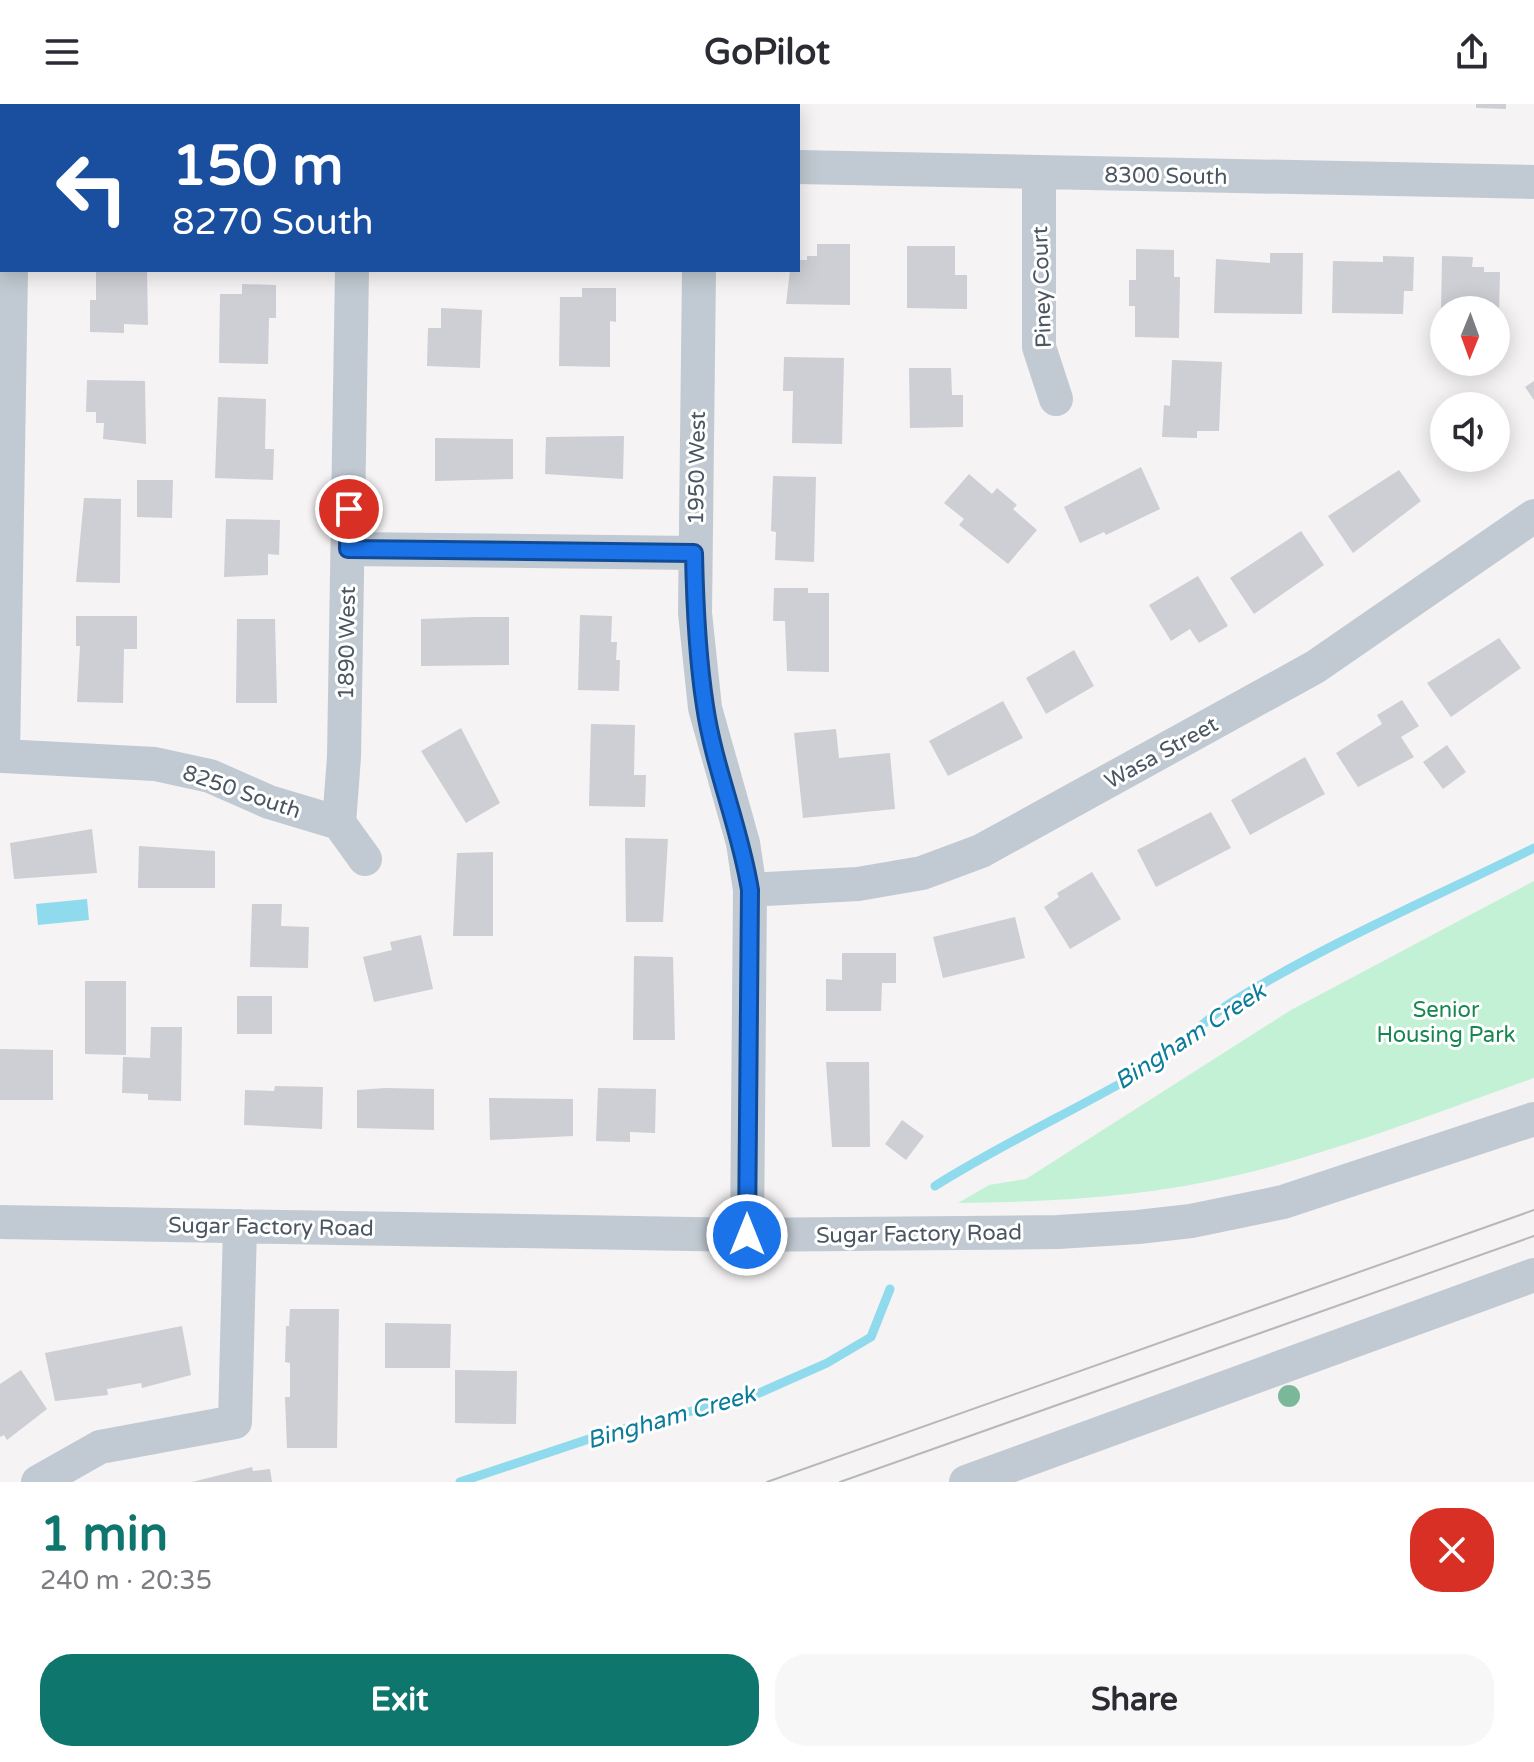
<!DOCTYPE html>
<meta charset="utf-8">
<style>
:root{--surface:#fff;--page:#f7f7f7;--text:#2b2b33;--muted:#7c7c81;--accent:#0f766e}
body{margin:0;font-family:"Varela Round",sans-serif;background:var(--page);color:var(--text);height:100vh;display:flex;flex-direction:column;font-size:30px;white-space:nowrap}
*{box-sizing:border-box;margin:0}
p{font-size:26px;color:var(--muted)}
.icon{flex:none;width:44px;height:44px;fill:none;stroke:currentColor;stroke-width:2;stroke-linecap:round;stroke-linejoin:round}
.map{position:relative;height:1378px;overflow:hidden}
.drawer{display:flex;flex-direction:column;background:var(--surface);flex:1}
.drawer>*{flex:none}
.guide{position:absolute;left:0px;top:0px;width:800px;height:168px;box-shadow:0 4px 20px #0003;background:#1a4fa0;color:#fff;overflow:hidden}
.needle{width:52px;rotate:181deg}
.buttons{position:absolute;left:1430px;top:192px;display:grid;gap:16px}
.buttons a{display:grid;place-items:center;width:80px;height:80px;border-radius:50%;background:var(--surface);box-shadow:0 4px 20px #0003;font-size:40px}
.pin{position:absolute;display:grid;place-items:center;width:68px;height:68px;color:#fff;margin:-34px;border:4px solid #fff;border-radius:50%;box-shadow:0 2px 8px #0007}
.me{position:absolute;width:88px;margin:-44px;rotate:0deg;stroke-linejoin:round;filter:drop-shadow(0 0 6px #0008)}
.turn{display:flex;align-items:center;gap:28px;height:168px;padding:0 40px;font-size:36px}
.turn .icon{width:104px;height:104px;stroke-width:2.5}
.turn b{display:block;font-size:56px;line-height:68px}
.round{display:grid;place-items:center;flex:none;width:84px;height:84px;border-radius:32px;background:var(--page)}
.headline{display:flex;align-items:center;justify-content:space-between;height:136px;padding:0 40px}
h1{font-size:48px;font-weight:700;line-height:60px;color:var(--accent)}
.primary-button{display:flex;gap:16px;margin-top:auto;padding:16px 40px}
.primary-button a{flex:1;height:92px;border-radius:32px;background:var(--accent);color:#fff;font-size:32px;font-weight:700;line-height:92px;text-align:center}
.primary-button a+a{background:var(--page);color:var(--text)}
header{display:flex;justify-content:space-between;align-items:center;height:104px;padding:0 40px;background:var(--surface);font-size:36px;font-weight:700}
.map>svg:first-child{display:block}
.green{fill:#c3f1d5}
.water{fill:#90daee}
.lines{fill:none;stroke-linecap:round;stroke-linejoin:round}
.stream{stroke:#90daee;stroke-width:9}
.building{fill:#cdcfd5}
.minor{stroke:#c1cad2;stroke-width:34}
.tram{stroke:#b5b8bd;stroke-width:2}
.tree{fill:#7bb799}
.route-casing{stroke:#114b97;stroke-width:20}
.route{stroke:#1a73e8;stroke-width:14}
.labels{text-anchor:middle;stroke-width:6;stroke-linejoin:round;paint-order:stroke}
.street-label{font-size:22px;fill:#4a5661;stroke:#fff}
.park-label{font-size:22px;fill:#17864f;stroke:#fff}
.water-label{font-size:24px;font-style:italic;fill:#0c7c9b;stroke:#fff}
</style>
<header><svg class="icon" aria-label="menu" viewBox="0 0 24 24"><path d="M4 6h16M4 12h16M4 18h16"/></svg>GoPilot<svg class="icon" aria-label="share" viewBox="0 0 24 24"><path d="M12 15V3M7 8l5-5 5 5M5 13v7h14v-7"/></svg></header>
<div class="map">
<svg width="1534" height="1378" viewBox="0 0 1534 1378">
<rect width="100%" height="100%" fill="#f5f3f3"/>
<path class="green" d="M1534,777V974C1436,1009 1339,1047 1238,1071C1146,1093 1052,1098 958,1099L989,1081L1026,1075L1291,906Z"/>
<path class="water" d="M87,795L89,816L38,821L36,800Z"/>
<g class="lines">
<path class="stream" d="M935,1082C1005,1038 1080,1004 1151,962C1181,944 1203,916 1232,898C1328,839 1433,794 1534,744
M460,1378L604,1330L757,1290L827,1259L871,1233L890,1185"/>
</g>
<path class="building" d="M1476,0H1506V5L1476,4Z
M817,140H850V201L786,200L790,166H798V156H807V152H817Z
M907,142H955V171H967V205L907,204Z
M1136,145L1174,146V173H1180L1179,234L1135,233V202H1129V176H1136Z
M1270,149H1303L1302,210L1214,209L1216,155L1270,159Z
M1383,152L1414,153L1413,187H1404L1403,210L1332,209L1333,157L1383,158Z
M1442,152L1473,153L1472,163H1484V168H1500L1499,210L1496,206H1444L1441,209Z
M96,166H147L148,221L124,220V229L90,228V196H96Z
M242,180L276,181V214H269L268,260L219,259L220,190H242Z
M582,184H616V218L610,217V263L559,262L560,193H582Z
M441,204L482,206L480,264L427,262L428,224H441Z
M784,253L844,254L842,340L792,339L793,287H783Z
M1172,256L1222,258L1219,327H1197V334L1162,333L1164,301L1170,302Z
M909,264H951L952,291H963V323L910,324Z
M87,276L145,277L146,340L103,335L104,319H96V308H86Z
M1534,277V296L1525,283Z
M218,293L266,295L265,345H274L273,376L215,374Z
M1484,293L1490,302H1470Z
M1496,310L1509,330L1496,339Z
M624,332L623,375L545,370L546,333Z
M435,334L513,335V375L435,377Z
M1459,354H1479L1465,363Z
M1141,363L1160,405L1106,431L1104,428L1080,439L1064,403Z
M1399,366L1421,397L1353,449L1328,412Z
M969,370L992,390L997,384L1017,401L1013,405L1037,426L1008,460L959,421L964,415L944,399Z
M773,372L816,373L814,458L775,456L776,428L771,427Z
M137,376H173L172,414L137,413Z
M84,394L121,395L120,479L76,478Z
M226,415L280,416L279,451L268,450V471L224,473Z
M1301,427L1324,461L1254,510L1230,474Z
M1198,472L1228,522L1199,539L1190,525L1171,537L1149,501Z
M774,484H808V489H829V568L787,567L785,517H773Z
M580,511L612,512L611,538H617L616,556H620L619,587L578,586Z
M76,512H137V545H124L123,599L77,598L80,542H76Z
M475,513H509V561L421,562V515Z
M237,515H275L277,599H236Z
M1499,534L1521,564L1451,613L1427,579Z
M1074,546L1094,582L1046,610L1026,574Z
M1402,596L1419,622L1401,633L1414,653L1358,683L1336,649L1382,620L1377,611Z
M1003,597L1023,634L948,672L929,637Z
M591,620L635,621L634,671H646L645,703L589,702Z
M461,624L500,699L466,719L421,647Z
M836,625L839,654L890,649L895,705L803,714L794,629Z
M1447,641L1466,668L1443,685L1423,658Z
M1305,653L1325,690L1250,731L1231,696Z
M1211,708L1231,744L1156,783L1137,746Z
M92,725L97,769L14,775L10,739Z
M625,734L668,735L663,818H626Z
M139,742L215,747V784H138Z
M493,748V832H453L457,749Z
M1092,768L1121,815L1070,845L1044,803L1059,793L1057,789Z
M252,800H282L281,822L309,823L308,864L250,863Z
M1015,813L1025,854L943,874L933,833Z
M421,831L433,885L374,898L363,853L392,846L390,838Z
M842,849H896V879H882L881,907H826V875L842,876Z
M634,852L673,853L675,936H633Z
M85,877H126V951L85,950Z
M237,892H272V930H237Z
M151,923H182L181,997L148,996V990L122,989L123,953L150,954Z
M0,945L53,946V996H0Z
M826,958H869L870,1043H832Z
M275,982L323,983L322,1025L244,1021L245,986L274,987Z
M385,984L434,985V1026L357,1024V986Z
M598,984L656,985L655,1029L630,1028V1038L596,1037Z
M489,994L573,995V1032L490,1036Z
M902,1016L924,1032L906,1056L885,1040Z
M290,1205H339L337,1344H287L285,1293H290V1259L285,1258L286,1222H289Z
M385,1219L451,1220L450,1264H385Z
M182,1222L191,1271L142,1284L141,1279L107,1285L108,1291L55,1297L45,1249Z
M21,1266L47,1305L7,1336L4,1331L0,1333V1280Z
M455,1266L517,1267L516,1320L455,1319Z
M252,1363L253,1367L270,1365L272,1378H192Z"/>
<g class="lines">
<path class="minor" d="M14,2V0
M355,2V0
M701,2V0
M798,63L1534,78
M1039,69V243L1056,295
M11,166L3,652L155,660L210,672L269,698L339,719L365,755
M699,166L695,509L705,604L743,739L750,786L747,1131
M348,445L694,449
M339,719L344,653L352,166
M750,786L858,780L922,769L981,747L1315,563L1534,412
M0,1118L747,1131L1058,1128L1138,1123L1191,1117L1283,1098L1534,1015
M38,1378L100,1343L235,1318L240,1122
M966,1378L1534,1171"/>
<path class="tram" d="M767,1378L1534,1106
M840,1378L1534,1132"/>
</g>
<circle class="tree" cx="1289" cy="1292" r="11"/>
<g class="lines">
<g class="route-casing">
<path id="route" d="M349,405L348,445L694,449C695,500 697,551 705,602C714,664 740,723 750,786L747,1131"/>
</g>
<use href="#route" class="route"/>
</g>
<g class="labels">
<g class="street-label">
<text transform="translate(1166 71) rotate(1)" y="8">8300 South</text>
<text transform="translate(1041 183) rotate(-92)" y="8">Piney Court</text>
<text transform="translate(696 364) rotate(-89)" y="8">1950 West</text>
<text transform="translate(346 539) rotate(-89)" y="8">1890 West</text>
<text transform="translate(1161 648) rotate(-29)" y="8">Wasa Street</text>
<text transform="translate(242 687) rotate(19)" y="8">8250 South</text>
<text transform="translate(271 1122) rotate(1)" y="8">Sugar Factory Road</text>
<text transform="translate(919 1129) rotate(-1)" y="8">Sugar Factory Road</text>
</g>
<g class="park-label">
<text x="1446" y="913">Senior<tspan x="1446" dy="25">Housing Park</tspan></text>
</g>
<g class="water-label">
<text transform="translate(1190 932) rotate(-33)" y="8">Bingham Creek</text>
<text transform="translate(671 1313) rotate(-16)" y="8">Bingham Creek</text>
</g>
</g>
</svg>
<div class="buttons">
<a><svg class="needle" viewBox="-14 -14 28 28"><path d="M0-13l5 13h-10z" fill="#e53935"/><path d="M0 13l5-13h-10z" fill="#7c7c81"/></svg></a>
<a><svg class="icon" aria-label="sound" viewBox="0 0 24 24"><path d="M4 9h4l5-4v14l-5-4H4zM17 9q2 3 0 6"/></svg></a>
</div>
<div class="pin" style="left:349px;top:405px;background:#d93025"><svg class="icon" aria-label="arrive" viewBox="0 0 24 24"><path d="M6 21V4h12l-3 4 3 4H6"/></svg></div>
<svg class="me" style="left:747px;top:1131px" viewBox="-20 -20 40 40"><circle r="17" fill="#1a73e8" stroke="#fff" stroke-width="3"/><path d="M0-11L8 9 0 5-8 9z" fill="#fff"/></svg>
<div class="guide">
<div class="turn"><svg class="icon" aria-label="left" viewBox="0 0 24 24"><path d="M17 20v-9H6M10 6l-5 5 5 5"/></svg><div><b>150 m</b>8270 South</div></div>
</div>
</div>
<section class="drawer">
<div class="headline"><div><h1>1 min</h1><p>240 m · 20:35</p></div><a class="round" style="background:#d93025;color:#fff"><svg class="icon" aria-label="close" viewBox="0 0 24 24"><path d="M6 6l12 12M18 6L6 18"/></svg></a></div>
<div class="primary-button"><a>Exit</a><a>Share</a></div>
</section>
